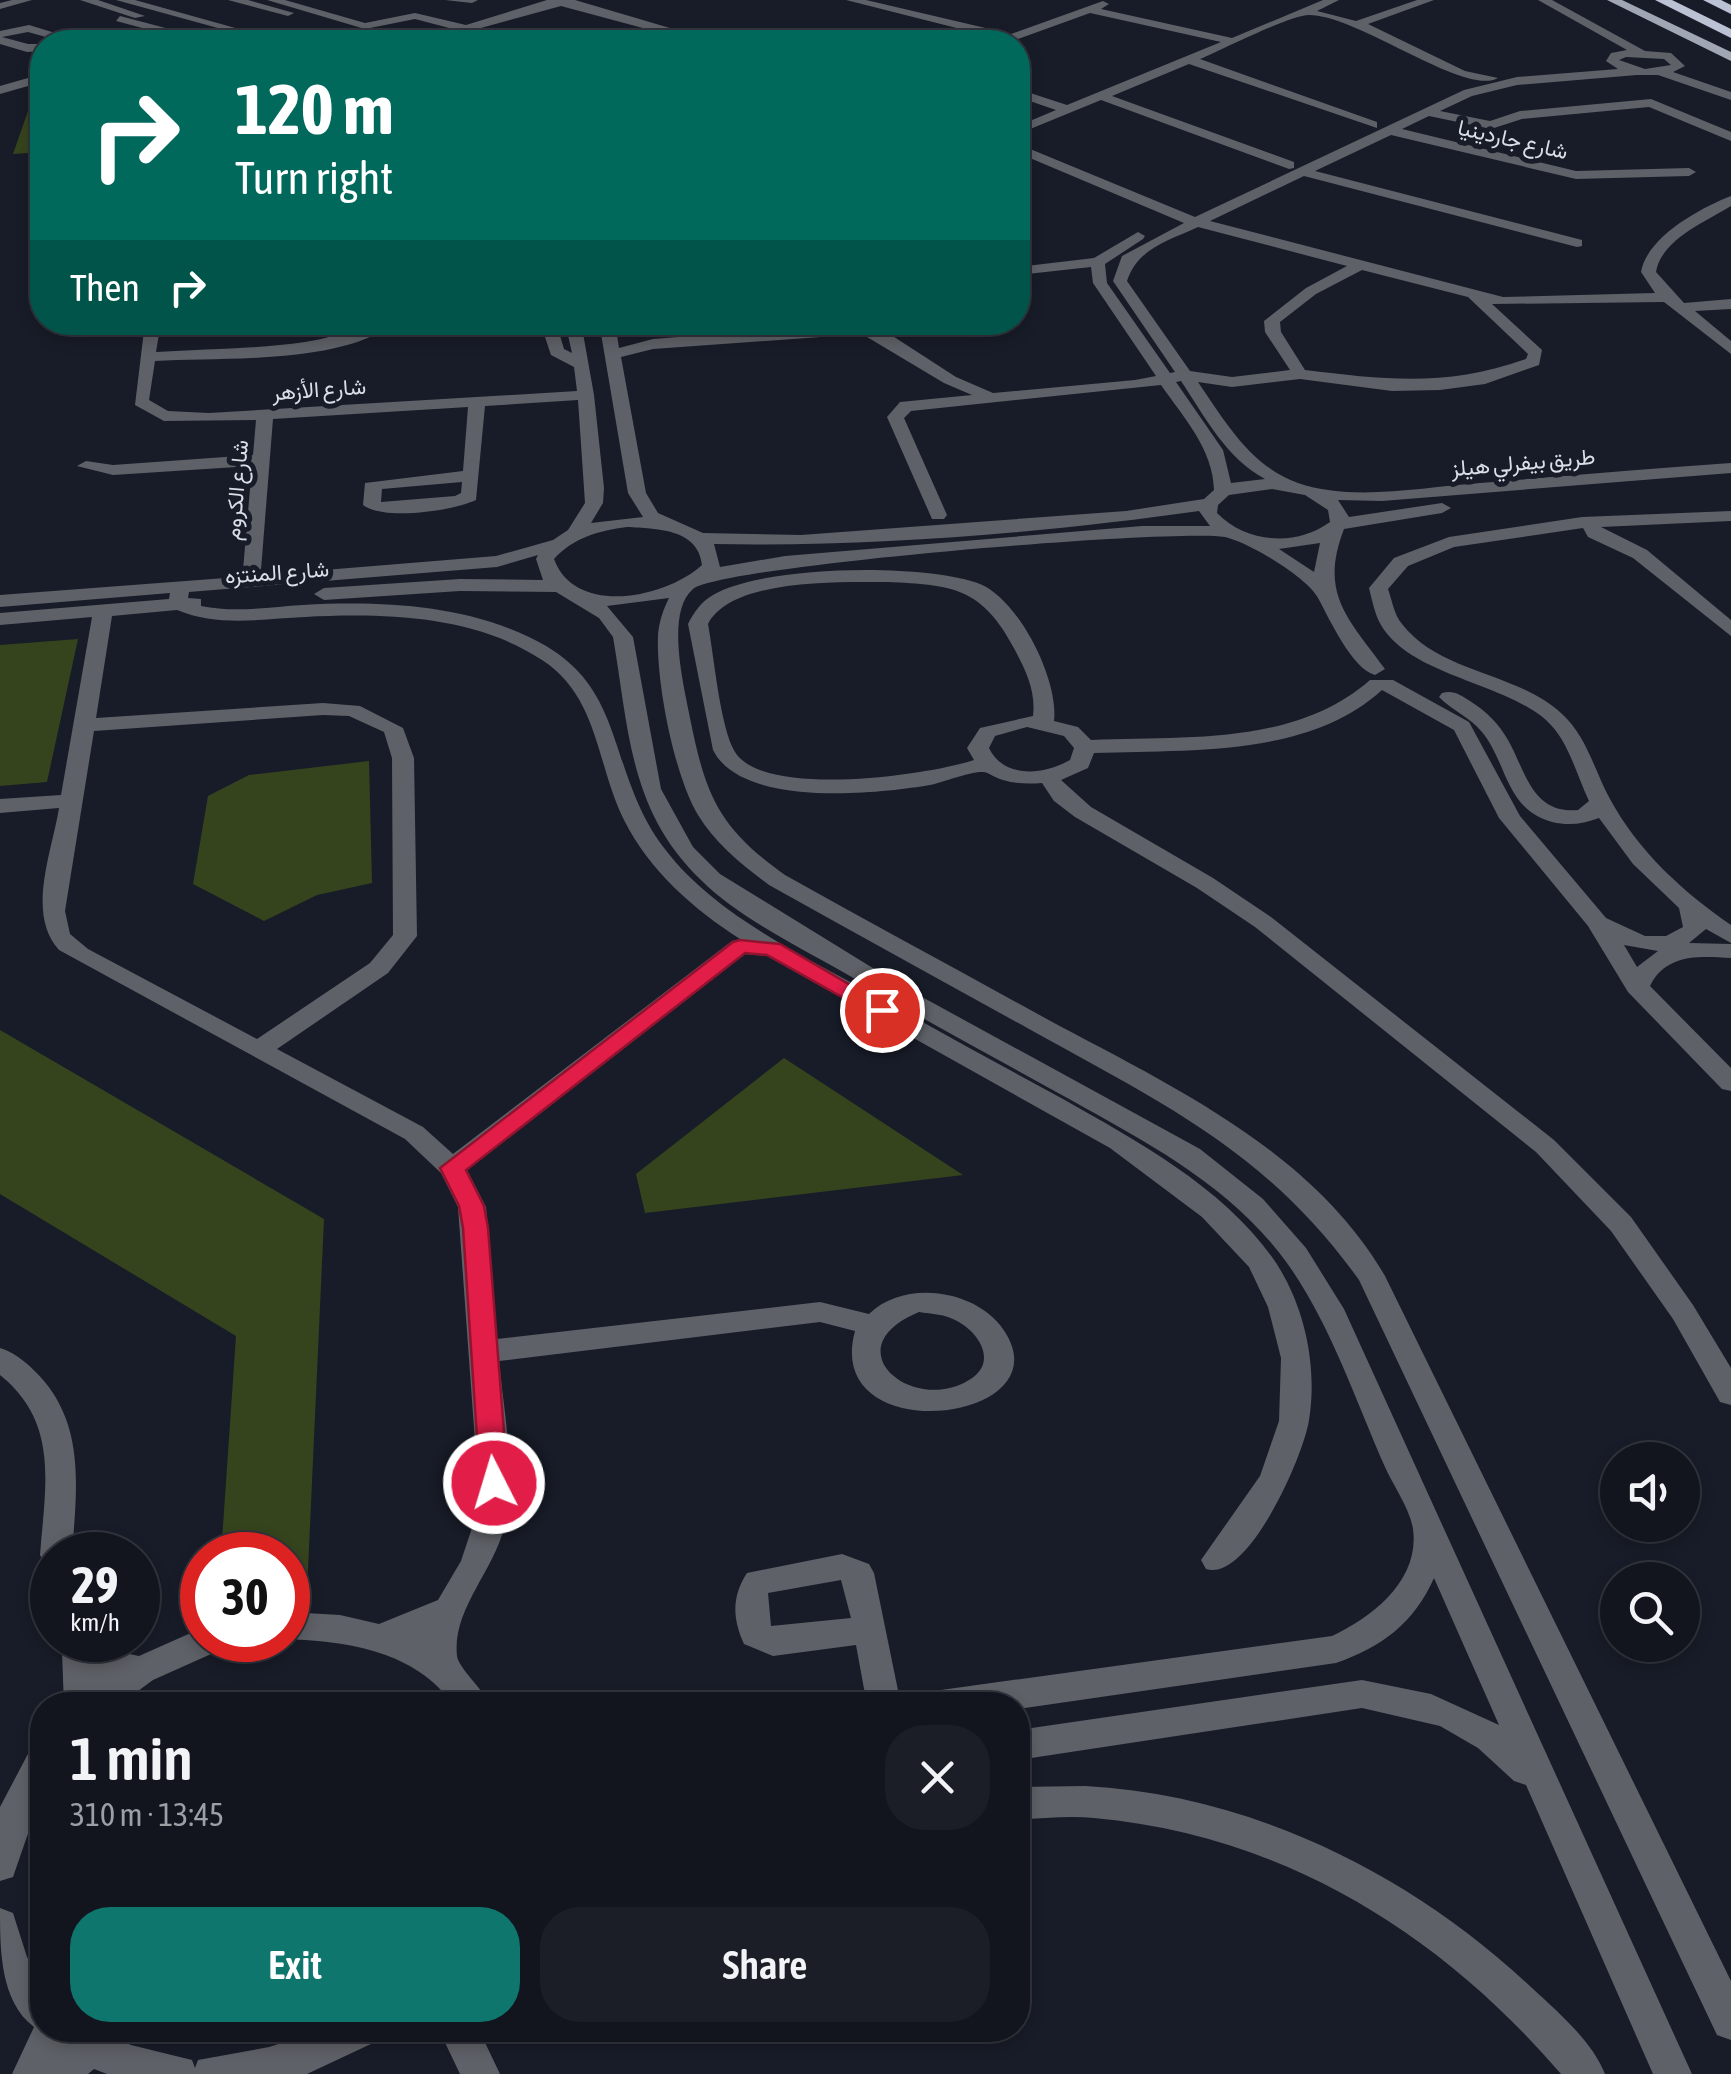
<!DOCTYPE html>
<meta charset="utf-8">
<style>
:root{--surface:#12151e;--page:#1b1e27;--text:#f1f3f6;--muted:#9c9fa4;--line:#31343c;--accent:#0f766e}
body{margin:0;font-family:"Asap Condensed",Vazirmatn,sans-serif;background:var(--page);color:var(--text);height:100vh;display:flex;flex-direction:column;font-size:38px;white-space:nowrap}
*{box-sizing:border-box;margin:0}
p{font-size:32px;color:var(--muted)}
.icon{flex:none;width:55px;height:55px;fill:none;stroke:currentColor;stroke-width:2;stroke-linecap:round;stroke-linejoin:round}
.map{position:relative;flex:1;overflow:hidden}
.panel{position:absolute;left:30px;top:1692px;width:1000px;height:350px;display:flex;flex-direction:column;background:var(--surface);border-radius:40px;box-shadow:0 5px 15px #0003,0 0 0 2px var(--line)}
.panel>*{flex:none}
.hud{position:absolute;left:30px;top:30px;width:1000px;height:305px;border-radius:40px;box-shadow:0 5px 15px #0003,0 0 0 2px var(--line);background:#00695c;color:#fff;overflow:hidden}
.controls{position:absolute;left:1600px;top:1442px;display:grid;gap:20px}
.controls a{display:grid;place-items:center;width:100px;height:100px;border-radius:50%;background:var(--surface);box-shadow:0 5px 15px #0003,0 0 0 2px var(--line);font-size:50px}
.speed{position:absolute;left:30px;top:1532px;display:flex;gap:20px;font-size:50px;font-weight:700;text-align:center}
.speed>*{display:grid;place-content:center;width:130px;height:130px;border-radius:50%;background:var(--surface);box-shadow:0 5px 15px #0003,0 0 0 2px var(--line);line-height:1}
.speed small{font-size:25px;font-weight:400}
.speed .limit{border:15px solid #d22;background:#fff;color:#111}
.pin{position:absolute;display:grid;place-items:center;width:85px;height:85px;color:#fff;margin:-42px;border:5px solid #fff;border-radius:50%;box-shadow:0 2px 10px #0007}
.me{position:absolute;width:110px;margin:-55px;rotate:355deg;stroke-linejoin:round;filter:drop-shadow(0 0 8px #0008)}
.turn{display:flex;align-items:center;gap:35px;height:210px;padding:0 40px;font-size:45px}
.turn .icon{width:130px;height:130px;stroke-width:2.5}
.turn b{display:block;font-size:70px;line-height:85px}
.then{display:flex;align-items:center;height:95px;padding:0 40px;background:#0003;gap:20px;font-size:38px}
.round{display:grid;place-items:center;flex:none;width:105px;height:105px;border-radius:40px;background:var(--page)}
.summary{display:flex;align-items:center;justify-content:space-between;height:170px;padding:0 40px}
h1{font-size:60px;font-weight:600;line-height:75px}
.action{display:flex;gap:20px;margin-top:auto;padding:20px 40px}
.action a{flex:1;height:115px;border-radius:40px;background:var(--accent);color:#fff;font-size:40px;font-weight:600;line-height:115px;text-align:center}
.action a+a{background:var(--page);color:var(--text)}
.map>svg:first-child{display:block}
.green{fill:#35441d}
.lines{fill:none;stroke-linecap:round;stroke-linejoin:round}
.minor{fill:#5e6167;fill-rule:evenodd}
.major{fill:#a1a6b4;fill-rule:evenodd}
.highway{fill:#bbc2d3;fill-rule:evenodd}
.route{fill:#e11d48;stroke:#92132f;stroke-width:2.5}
.labels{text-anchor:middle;stroke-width:10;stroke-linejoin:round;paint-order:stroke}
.far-street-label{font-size:22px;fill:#dadee6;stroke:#181c28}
</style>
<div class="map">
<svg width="1731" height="2074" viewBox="0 0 1731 2074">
<rect width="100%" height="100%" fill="#181c28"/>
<path class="green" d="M42,110V152L13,154L28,111Z
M78,639L47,782L0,786V645Z
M369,761L372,883L317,895L264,921L193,884L208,796L249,775Z
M0,1030L324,1219L307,1591L288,1592V1555H221L236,1336L0,1194Z
M784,1058L963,1175L645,1213L636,1174Z"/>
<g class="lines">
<path class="minor" d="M12,0H32L0,9V3Z
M80,0H98L145,16L135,18Z
M116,0H135L286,42H269Z
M228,0H248L294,13L288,16Z
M267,0H285L365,23L415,13L466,25L547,0H575L680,31L747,28L812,42L728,33L645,42L665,34L561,6L430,42H414L453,29L415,19L365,29Z
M445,0H478L472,3Z
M846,0H866L1011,34L1103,1L1109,4L1101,9L1232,38L1323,0H1339L1317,11L1356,21L1417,0H1434L1368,24L1465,71L1498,78C1465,97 1358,15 1309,15C1290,15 1221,50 1200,59L1377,122V128L1189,64L1112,96L1294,162V168L1289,169L1101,100L1018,134V126L1056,110L1018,97V89L1067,105L1221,42L1090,13L1010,42H996L1000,39Z
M1538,0H1552L1645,51L1671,53L1685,66L1673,72L1731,92V100L1658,75H1637L1517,85L1472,96L1440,111L1490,121L1520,111L1651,99L1731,132V141L1649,107L1522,119L1491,129L1429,116L1402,129L1576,171L1689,168L1696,172L1689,176L1576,179L1391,135L1315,171L1582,240V246L1577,247L1304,176L1210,221L1503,297L1655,293L1641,272C1647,237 1700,208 1731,196V206C1705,222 1661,240 1656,272L1684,303L1731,299V309L1695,311L1731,341V354L1664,302L1492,304L1542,350L1539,365L1485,384L1440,390L1392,391L1300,379L1232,387L1198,382C1225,421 1250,466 1298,483C1353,502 1422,487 1480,483C1563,476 1647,469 1731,463V473L1382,501L1338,500L1349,517L1442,503L1451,508L1442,513L1344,529C1319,594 1348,618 1385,669L1375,675C1352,669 1329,618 1318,598C1307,577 1248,542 1225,537C1174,528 720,566 693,589C666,612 683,682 689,713C705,793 716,826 785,875C871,923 958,970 1045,1018C1169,1085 1311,1149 1385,1276L1731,1981V2040L1717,2035L1359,1280C1268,1152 1162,1103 1029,1029C942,981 855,933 769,885C742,865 716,844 698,815C674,775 656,682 658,635C659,622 663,610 669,598L607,606L633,637L661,789L693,847L720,874L902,986L1200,1149L1263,1199L1306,1248L1344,1309L1692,2074H1653L1526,1785L1514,1781L1478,1748L1440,1726L1362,1708L1018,1760V1730L1362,1680L1431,1694L1499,1725L1434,1578C1414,1623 1382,1647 1336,1663L1018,1709V1705H924L929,1695L941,1690L1332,1636C1373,1617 1420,1580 1413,1529C1410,1509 1393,1485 1385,1467C1355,1399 1330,1323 1287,1263C1231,1186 1151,1145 1071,1100C1001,1061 929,1023 860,982C810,952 742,921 701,880C629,811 629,730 613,637L599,618L556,592L460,591L324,600L314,594L324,588L460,579L543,580L536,559L538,555L497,567L189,592L188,598L201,599V606C235,613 269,607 303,605C378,601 460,604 529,637C616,678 607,741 644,816C663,854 695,885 729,910C773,942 821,966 869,992C933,1028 998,1064 1063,1099C1137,1141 1221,1186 1272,1257C1304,1302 1318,1365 1309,1420C1304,1455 1248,1583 1206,1569L1201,1560L1260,1476L1279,1421L1281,1358L1268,1307L1249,1267L1202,1217L1110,1148L767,956L745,954L467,1170L486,1207L497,1339L820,1302L869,1314C903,1280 971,1289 1000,1325C1076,1422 821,1454 855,1331L820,1322L499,1361C504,1415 517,1475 504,1528C493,1572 452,1610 457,1656C458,1667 484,1691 491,1705H454C414,1651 351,1642 288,1639V1612L340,1615L379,1624L438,1600L461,1561L474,1522L478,1483L458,1207L441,1173L405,1139L59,950C26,914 52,852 59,808L0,813V799L61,795L92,617L0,625V613L169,599L170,593L0,607V595L252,576L243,570L252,466L113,475L77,466L86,461L113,465L253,455L256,420L164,421L135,405L145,322H161L156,352C206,349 256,349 305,342C336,338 365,322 395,322C343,365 221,357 155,361L149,400L168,411L209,413L577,391L574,367L551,355L540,322H556L564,349L572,353L565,322H581L594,395L604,488L603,503L591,523L643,517L628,493L599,322H615L619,348L653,339L871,322L956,377L993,393L1135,380L1156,376L1093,283L1091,267L1018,275V267L1094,258L1138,232L1145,236L1143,239L1105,264L1107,283L1170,373L1175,372L1113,281L1122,256L1184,223L1018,153V144L1195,217L1464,90L1517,77L1618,69L1606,61L1611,53L1627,50ZM1626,57L1664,59L1671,65L1645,69L1619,60ZM1198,227L1347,266L1306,288L1264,321L1265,332L1290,370L1232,377L1190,371L1127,281C1138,248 1168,241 1198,227ZM1362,270L1468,297L1528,354L1526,359C1447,387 1387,380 1305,370L1281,332L1280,322L1316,294ZM862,334L944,383L972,395L900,402L887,417L932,519H944L947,515L904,418L911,411L1161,385C1184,418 1213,449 1214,490L1204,499L1126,511L801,535L703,533L658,513L646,493L621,357L653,349ZM1181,381C1205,417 1226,458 1265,479L1231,483L1223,450L1176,382ZM578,400L585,503L568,530L553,540L496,556L252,576L261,570L273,419L468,407L463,471L365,483L363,505C384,521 452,511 476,500L485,406ZM462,482L461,493L455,496L381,502L382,489ZM1272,489L1305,495L1328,510L1330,522C1296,547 1246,543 1217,513L1218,505L1229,495ZM1199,511L1210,526H1142L785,556L720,567L714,544C870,547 1044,533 1199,511ZM627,527C656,529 698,528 702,565C666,598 575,617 554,559C574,537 599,531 627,527ZM1320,543L1314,572L1279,549ZM177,610C218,627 261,619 305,617C384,613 474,615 542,660C599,697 596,764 624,820C649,870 693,909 740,939L732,941L453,1154L423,1127L277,1049L388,973L417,936L414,758L403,728L360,706L323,703L96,718L112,616ZM323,715L349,716L384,732L392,758L393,935L370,963L257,1039L88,949L70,934L65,911L94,731ZM919,1312C932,1314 945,1314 957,1321C980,1333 998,1363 969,1380C912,1415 832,1348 919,1312Z
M120,16L211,40L213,42H195L116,21Z
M29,25L65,36L67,38L63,42H52L53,39L28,32L2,37L28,44H42V51L27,52L0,44V31Z
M42,74V82L0,94V86Z
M1731,511V521L1601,527L1647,550L1731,620V636L1633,558L1588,537L1583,528L1454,547L1408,566L1388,589C1392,600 1394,615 1402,624C1440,673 1516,672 1561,713C1587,736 1594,770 1610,799C1638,851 1683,892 1731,925V943L1706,929L1689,943L1731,944V958C1700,956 1666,953 1650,986L1731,1068V1091L1722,1089L1628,992L1588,926L1499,818L1454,730L1382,690C1307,758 1189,749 1094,753L1088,768L1061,780L1091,807L1213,878L1271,917L1554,1140L1631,1217L1693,1305L1731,1368V1405L1720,1402L1673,1319L1611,1231L1536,1152L1255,927L1197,888L1075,817L1054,801L1042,783C1029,784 1016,784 1003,780C997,779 988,772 983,772C971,771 944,782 930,785C877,794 742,808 713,750L688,624C694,612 701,602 713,595C763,565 926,563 980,584C1019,600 1059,680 1054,721L1078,727L1091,740C1185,736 1295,746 1370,680H1393L1469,722L1520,816L1606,918L1645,936H1666L1683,927L1679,908L1633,864L1599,818C1583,824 1569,826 1552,822C1505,809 1508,764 1482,732C1470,717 1451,710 1439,697L1442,693C1454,690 1460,695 1470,701C1486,711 1499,724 1508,740C1526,772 1532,814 1578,810L1589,801C1576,774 1569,741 1546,720C1502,682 1410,675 1381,625C1375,615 1372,600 1369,588L1394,558L1449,537L1582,517ZM887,582C953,585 982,587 1015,650C1026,671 1036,691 1033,716L980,728L967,748L974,760C929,775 764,799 735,752C720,727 714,656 708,624C731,578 842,582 887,582ZM1027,727L1064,736L1074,748L1070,760C1044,775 1004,779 989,748L995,736ZM1624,945L1658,951L1637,967Z
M0,1348C17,1353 32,1367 44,1381C86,1431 76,1494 72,1555H52V1567L45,1564L40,1555C45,1487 60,1423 0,1375Z
M842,1554L869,1564L874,1573L901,1705H867L856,1645L773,1656L744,1644C732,1618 732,1596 747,1573ZM841,1580L851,1618L771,1626L768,1593Z
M202,1628V1640H225L220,1650L153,1680L119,1705H64L62,1652L54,1640H98L115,1651L139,1656Z
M42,1746V1793L13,1877L0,1881V1807L30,1750Z
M1085,1786C1253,1795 1411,1874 1532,1988C1558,2012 1592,2041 1605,2074H1561C1439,1932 1282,1835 1094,1818C1068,1815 1043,1819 1018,1819V1787Z
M0,1908L13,1913L27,1957L42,1983V2030H96L131,2045L192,2060L195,2068L198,2060L269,2047L322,2030H378L373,2043L307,2074H107L94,2069L88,2074H12L34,2027C0,2001 0,1950 0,1908Z
M439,2030H479L500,2074H460Z"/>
<path class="major" d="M1607,0H1622L1731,52V61Z"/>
<path class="highway" d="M1655,0H1672L1731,29V38Z
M1703,0H1721L1731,5V14Z"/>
</g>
<path class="route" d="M740,940L780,944L893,1010L890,1015H874L767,955L745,953L466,1170L484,1206L488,1228L508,1483L504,1491L494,1494L484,1491L480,1483L463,1228L459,1206L440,1168L733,942Z"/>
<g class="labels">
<g class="far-street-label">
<text transform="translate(1513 139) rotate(13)" y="8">شارع جاردينيا</text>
<text transform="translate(319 389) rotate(-4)" y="8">شارع الأزهر</text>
<text transform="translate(1523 462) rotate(-5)" y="8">طريق بيفرلي هيلز</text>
<text transform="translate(236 490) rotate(-85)" y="8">شارع الكروم</text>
<text transform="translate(277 572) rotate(-4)" y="8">شارع المنتزه</text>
</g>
</g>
</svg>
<div class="controls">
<a><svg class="icon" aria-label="sound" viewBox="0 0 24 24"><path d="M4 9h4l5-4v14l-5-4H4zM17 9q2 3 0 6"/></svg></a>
<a><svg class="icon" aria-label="search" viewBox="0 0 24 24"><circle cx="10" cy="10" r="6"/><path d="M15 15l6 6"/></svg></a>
</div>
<div class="speed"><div>29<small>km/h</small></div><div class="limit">30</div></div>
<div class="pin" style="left:882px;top:1010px;background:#d93025"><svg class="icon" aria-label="arrive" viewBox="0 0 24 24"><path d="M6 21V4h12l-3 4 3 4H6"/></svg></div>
<svg class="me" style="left:494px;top:1483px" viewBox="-20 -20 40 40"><circle r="17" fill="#e11d48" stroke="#fff" stroke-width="3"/><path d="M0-11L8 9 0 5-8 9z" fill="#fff"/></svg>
<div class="hud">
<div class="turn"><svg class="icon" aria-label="right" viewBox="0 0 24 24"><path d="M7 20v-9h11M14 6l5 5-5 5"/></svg><div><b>120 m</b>Turn right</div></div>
<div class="then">Then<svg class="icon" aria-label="right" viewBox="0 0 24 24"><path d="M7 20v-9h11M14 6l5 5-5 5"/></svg></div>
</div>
<section class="panel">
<div class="summary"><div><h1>1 min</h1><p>310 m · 13:45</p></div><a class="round"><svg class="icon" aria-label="close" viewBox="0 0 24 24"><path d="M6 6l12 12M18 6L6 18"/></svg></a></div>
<div class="action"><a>Exit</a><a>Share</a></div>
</section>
</div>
